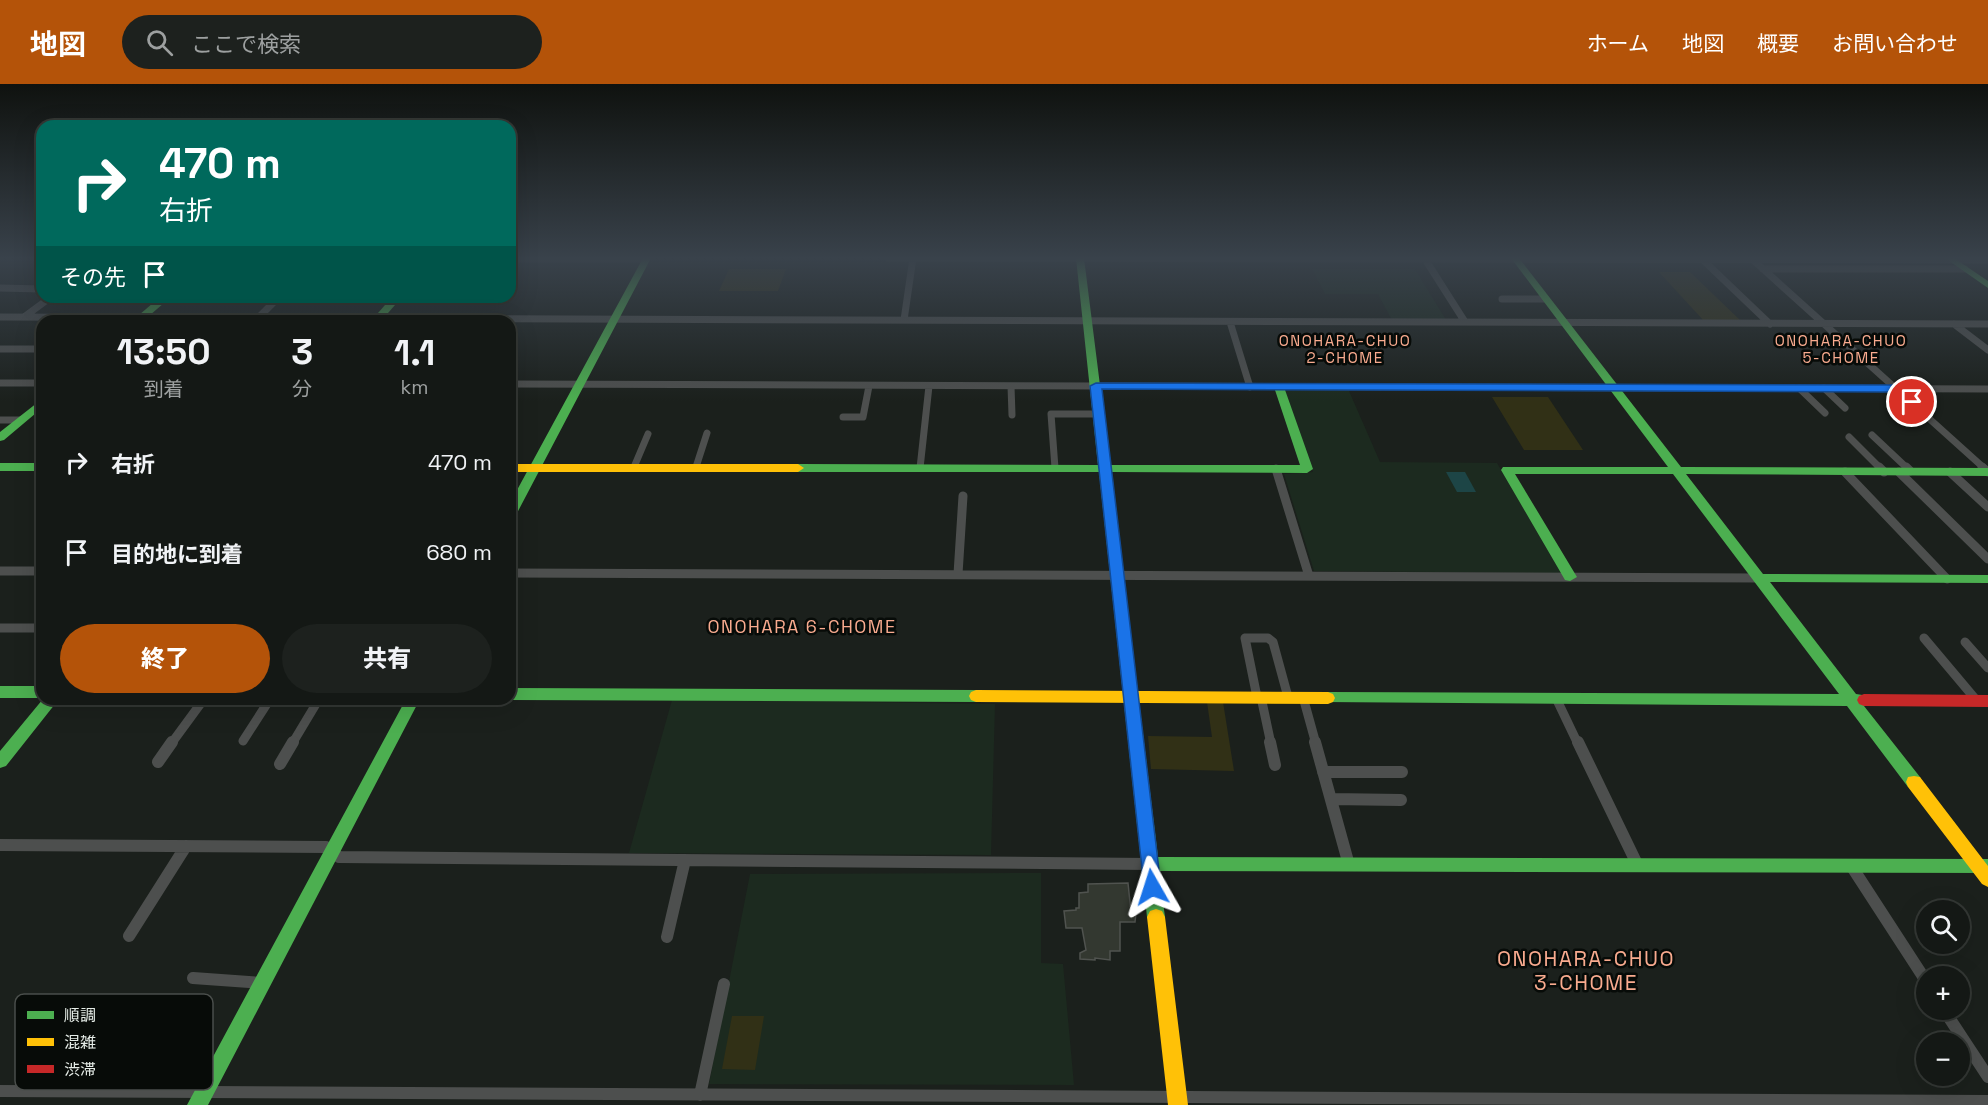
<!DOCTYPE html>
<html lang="ja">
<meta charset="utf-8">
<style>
:root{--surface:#141815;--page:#1d211e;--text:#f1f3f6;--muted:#9da0a0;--line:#333734;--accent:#b45309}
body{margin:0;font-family:"Space Grotesk","Noto Sans JP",sans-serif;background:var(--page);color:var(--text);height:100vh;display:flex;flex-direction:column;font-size:22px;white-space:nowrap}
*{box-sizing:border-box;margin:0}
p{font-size:20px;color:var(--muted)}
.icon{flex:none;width:33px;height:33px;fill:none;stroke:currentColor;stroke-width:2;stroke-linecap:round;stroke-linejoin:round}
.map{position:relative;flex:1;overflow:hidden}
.side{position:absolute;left:36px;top:231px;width:480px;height:390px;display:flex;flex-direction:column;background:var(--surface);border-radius:18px;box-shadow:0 6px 24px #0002,0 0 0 2px var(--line)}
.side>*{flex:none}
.hud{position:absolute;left:36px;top:36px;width:480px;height:183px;border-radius:18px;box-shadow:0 6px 24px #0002,0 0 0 2px var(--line);background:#00695c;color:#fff;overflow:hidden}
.buttons{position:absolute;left:1916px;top:816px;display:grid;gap:12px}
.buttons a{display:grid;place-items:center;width:54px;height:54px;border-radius:50%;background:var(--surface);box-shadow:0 6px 24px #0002,0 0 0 2px var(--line);font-size:30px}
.pin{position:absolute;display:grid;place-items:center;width:51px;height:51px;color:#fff;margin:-26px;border:3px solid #fff;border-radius:50%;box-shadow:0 2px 6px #0007}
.me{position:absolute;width:66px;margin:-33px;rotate:354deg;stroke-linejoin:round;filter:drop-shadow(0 0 4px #0008)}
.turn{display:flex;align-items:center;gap:21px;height:126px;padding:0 24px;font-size:27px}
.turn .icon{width:78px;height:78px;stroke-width:2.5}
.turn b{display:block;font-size:42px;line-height:51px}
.then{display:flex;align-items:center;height:57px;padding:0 24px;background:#0003;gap:12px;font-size:22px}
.eta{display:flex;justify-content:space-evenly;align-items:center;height:102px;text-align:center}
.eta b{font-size:36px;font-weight:800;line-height:42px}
.action{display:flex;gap:12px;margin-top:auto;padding:12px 24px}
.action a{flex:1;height:69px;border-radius:36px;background:var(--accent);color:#fff;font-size:24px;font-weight:800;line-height:69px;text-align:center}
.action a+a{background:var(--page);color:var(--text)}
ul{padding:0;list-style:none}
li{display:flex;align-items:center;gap:18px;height:90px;padding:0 24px}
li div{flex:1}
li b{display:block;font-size:22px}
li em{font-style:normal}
header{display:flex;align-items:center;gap:36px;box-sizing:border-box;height:84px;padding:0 30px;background:var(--accent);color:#fff}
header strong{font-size:28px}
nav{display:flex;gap:33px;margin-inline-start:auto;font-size:21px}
.search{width:420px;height:54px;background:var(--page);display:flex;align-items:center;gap:15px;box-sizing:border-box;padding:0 21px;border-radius:33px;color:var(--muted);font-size:22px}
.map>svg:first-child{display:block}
.built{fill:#1c2a1f}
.green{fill:#313016}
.water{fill:#1d4546}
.building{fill:#333830;stroke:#50534f;stroke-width:1.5}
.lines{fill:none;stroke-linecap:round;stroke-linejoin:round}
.street-far2{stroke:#4d4f4e;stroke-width:7}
.street-far1{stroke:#4d4f4e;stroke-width:9}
.street{stroke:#4d4f4e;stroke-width:12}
.fast{fill:#4caf50;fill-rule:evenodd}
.slow{fill:#ffc107;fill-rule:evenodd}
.jam{fill:#c62828;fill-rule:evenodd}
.route{fill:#1a73e8;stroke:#114b97;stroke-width:1.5}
.labels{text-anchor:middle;stroke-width:5;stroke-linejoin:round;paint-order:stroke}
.far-neighbourhood-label{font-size:15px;letter-spacing:1.5px;fill:#f9ab8f;stroke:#070b08}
.neighbourhood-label{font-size:18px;letter-spacing:1.5px;fill:#f9ab8f;stroke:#070b08}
.near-neighbourhood-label{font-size:21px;letter-spacing:1.5px;fill:#f9ab8f;stroke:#070b08}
.key{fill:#070b08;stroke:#4a4e4b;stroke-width:1.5}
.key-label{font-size:16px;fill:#e5ece7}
</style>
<header>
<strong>地図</strong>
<div class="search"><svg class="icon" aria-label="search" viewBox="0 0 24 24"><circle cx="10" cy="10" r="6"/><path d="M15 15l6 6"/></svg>ここで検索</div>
<nav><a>ホーム</a><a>地図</a><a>概要</a><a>お問い合わせ</a></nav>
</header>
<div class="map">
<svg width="1988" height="1021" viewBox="0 0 1988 1021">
<rect width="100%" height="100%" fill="#1b201c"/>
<path class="built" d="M1312,185H1415L1446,236H1392L1378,210H1325Z
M1285,307H1349L1380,378L1497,379L1561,489L1314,487L1284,390L1313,388Z
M672,616L995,620L991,771L629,769Z
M1041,789V879L1063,880L1074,1001L709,1000L750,790Z"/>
<path class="green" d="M729,185H786L778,207H719Z
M1659,188H1690L1741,237H1704Z
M1492,313H1548L1583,366H1524Z
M1207,618H1223L1234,687L1151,685L1148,652L1212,653Z
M732,932H764L755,986L722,985Z"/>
<path class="water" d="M1446,388H1465L1476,408H1457Z"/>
<path class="building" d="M1128,799L1131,828L1136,829L1135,838H1120V867H1110V876L1095,874V876L1080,875V869L1086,866L1082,844H1066L1064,827L1076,826V824H1079V809L1088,808V800Z"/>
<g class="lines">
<path class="street-far2" d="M888,174L1988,176
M510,175H646
M1425,175L1465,238
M1752,175L1984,384
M1703,176L1770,240
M1763,185H1965
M0,204L42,205
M1502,215H1546
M0,233L1988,240
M24,233L51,213
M258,234L279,213
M904,236L913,174
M1230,238L1250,303
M1954,240L1988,266
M0,265H42
M0,299H42
M510,300L1988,305
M1011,302L1012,331
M1799,304L1825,329
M1824,304L1845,324
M843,333H863L869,302
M0,336H21
M1872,351L1907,384
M1849,353L1880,384
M634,383L648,350
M696,383L707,349
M920,384L929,302
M1055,384L1051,330H1098"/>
<path class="street-far1" d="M1879,383L1884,388
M1906,383L1910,387
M1982,383L1988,388
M1276,385L1309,492
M1845,388L1947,495
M1899,388L1988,475
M1950,388L1988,423
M0,487H42
M510,489L1760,494
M958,490L963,412
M0,544H42
M1924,554L1977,617
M1965,558L1988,584
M1257,613L1245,554H1268L1273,558L1288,613
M1261,613L1271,660
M1303,613L1316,660
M1556,614L1578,660
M243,657L270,615
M171,660L204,615
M292,660L319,615"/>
<path class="street" d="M1270,658L1275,681
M1315,658L1349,781
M1578,658L1638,782
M158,678L172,658
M280,680L293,658
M1323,688H1402
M1331,715L1401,716
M0,761L326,763L339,773L1150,780
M1852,783L1926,897
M129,852L186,762
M667,853L685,776
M193,894L262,899
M1944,926L1988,993
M0,1007L1988,1017
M700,1011L724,900"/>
<path class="fast" d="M643,174H651L516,431L510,435V419Z
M1076,174H1084L1110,381H1300L1274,303L1279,300L1284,303L1313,385L1307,389L1111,388L1158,773L1988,775V789L1159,787L1165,833L1162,839L1156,841L1150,839L1147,833L1099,388H798L792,384L798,380L1098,381Z
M1511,174H1519L1681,383L1988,384V392L1686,390L1763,490L1988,491V499L1770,498L1856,610L1869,612L1871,616L1869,620L1864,622L1920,693L1922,698L1920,703L1914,704L1908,703L1847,622L1323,618L1321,614L1323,610L1328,608L1839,610L1673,390H1515L1577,493L1570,497L1565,496L1501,386L1503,383H1668Z
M1945,174H1954L1988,197V204Z
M160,213H171L143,237H132Z
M392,213H402L381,237H371Z
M42,315V324L4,356L0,357V348Z
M0,379H42V387H0Z
M0,602H42V614H0Z
M510,604L976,606L981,608L983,612L981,616L976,618L510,616L508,615H510Z
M43,615H59L6,682L0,684V667Z
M406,615H420L208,1021H187Z"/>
<path class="slow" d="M510,380H798L804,384L798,388H510Z
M976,606L1328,608L1333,610L1335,614L1333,618L1328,620L976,618L971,616L969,612L971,608Z
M1914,692L1920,693L1988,782V803L1982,800L1908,703L1906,698L1908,693Z
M1156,825L1162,827L1165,833L1188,1021H1168L1147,833L1150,827Z"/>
<path class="jam" d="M1864,610L1988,611V623L1864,622L1859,620L1857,616L1859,612Z"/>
</g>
<linearGradient id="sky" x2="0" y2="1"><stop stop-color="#0f120f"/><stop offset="0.55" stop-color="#39424b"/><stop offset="1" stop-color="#39424b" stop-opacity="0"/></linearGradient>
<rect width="1988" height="317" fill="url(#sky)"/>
<path class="route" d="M1096,299L1896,301L1917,318L1912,322L1893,308L1102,305L1161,803L1159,809L1152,811L1146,809L1144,803L1090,302Z"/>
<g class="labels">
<g class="far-neighbourhood-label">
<text x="1345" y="262">ONOHARA-CHUO<tspan x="1345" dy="17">2-CHOME</tspan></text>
<text x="1841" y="262">ONOHARA-CHUO<tspan x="1841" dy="17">5-CHOME</tspan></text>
</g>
<g class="neighbourhood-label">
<text x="802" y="549">ONOHARA 6-CHOME</text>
</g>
<g class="near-neighbourhood-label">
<text x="1586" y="882">ONOHARA-CHUO<tspan x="1586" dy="24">3-CHOME</tspan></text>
</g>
</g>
<rect x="15" y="910" width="198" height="96" rx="9" class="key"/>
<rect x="27" y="927" width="27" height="8" fill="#4caf50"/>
<rect x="27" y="954" width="27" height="8" fill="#ffc107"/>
<rect x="27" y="981" width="27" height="8" fill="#c62828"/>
<g class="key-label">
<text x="64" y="937">順調</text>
<text x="64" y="964">混雑</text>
<text x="64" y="991">渋滞</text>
</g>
</svg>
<div class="buttons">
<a><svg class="icon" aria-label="search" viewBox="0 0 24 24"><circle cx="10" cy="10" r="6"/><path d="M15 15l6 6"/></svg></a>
<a>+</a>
<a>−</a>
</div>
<div class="pin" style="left:1912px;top:318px;background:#d93025"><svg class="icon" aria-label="arrive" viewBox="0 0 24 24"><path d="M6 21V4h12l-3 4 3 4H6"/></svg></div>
<svg class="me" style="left:1152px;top:803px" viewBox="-20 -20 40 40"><path d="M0-17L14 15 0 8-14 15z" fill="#1a73e8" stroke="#fff" stroke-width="4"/></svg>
<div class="hud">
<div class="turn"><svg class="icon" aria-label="right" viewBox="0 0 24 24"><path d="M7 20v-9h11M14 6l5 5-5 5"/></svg><div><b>470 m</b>右折</div></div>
<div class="then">その先<svg class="icon" aria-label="arrive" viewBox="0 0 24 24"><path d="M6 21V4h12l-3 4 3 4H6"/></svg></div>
</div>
<section class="side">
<div class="eta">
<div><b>13:50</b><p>到着</p></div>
<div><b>3</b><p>分</p></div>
<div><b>1.1</b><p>km</p></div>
</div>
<ul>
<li><svg class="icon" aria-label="right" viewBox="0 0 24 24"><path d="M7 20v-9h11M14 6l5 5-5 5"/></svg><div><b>右折</b></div><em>470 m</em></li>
<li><svg class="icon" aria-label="arrive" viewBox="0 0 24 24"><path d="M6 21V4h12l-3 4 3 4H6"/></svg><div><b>目的地に到着</b></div><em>680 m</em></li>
</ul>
<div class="action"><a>終了</a><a>共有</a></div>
</section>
</div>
